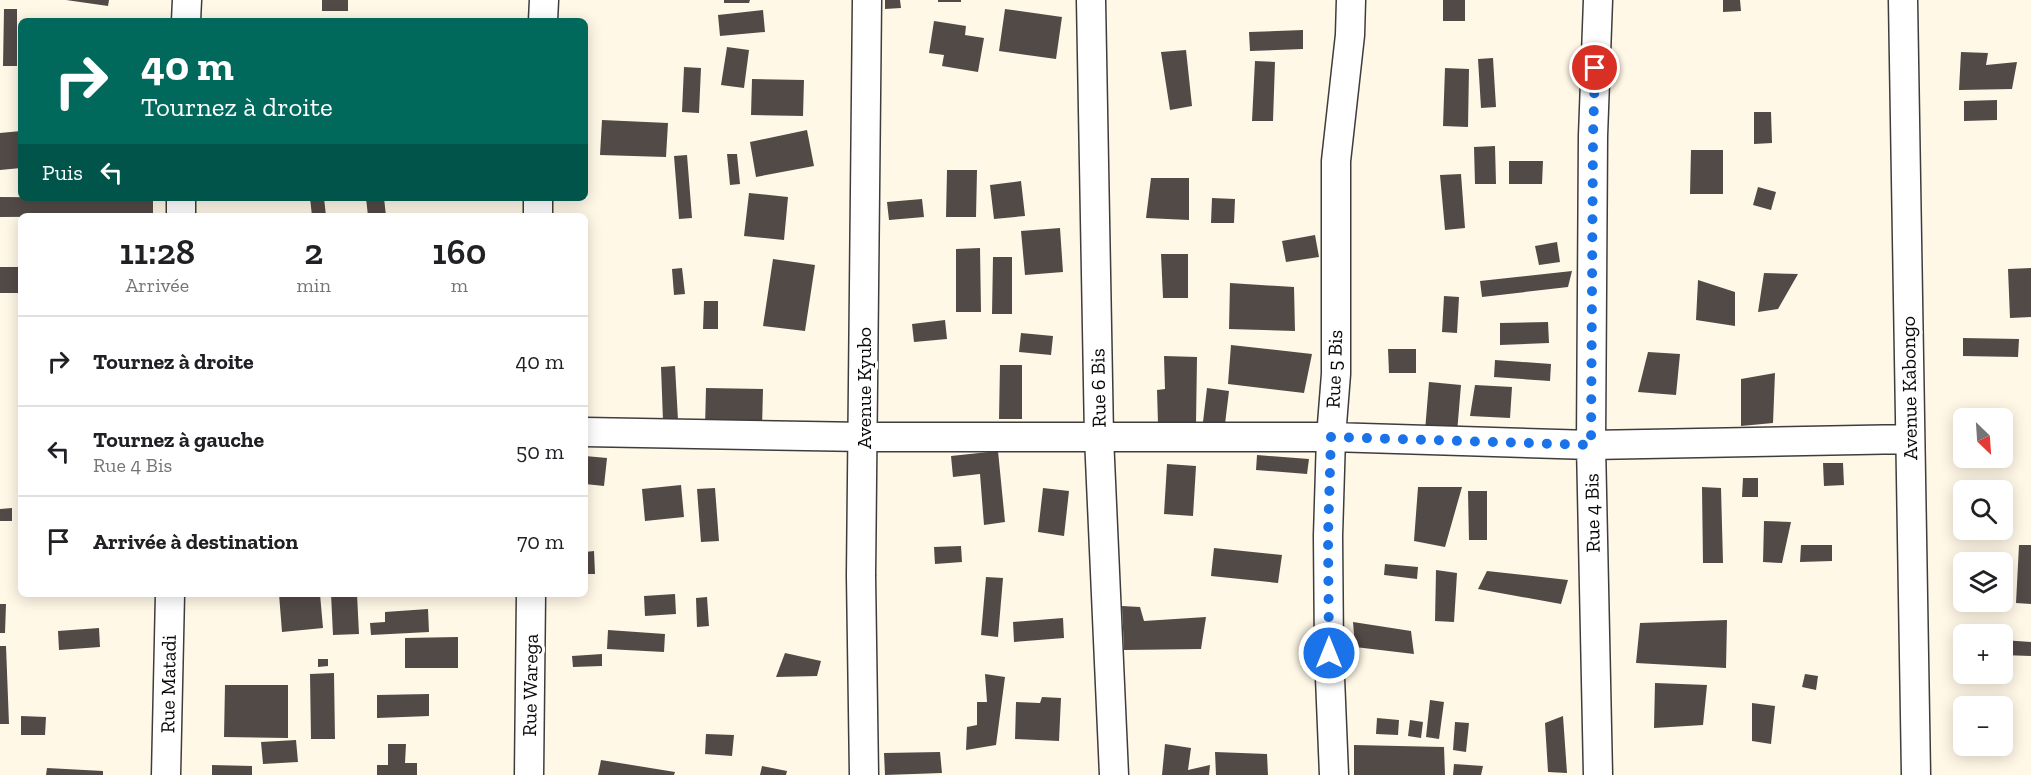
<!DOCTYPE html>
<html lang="fr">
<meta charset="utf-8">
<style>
:root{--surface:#fff;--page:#f6f6f6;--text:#202124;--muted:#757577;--line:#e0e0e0}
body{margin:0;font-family:"Zilla Slab",serif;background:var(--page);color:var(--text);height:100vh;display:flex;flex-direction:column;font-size:22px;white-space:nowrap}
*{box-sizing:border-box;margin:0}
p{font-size:20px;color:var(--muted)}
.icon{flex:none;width:33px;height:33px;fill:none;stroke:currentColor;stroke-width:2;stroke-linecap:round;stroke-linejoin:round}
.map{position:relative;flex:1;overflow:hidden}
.drawer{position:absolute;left:18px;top:213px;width:570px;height:384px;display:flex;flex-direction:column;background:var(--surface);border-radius:9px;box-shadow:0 3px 15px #0003}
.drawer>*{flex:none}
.banner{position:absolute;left:18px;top:18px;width:570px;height:183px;border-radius:9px;box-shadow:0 3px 15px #0003;background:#00695c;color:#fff;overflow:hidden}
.needle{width:39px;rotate:155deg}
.tools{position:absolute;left:1953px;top:408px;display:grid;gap:12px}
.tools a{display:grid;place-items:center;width:60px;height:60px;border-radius:9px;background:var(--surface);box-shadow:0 3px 15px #0003;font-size:30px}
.pin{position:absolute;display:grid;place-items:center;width:51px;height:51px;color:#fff;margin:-26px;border:3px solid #fff;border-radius:50%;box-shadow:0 2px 6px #0007}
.me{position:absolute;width:66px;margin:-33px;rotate:0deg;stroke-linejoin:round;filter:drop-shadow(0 0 4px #0008)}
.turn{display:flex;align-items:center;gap:21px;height:126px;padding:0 24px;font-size:27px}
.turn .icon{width:78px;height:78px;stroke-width:2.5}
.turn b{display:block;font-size:42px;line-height:51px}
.then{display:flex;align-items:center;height:57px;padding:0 24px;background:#0003;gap:12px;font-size:22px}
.eta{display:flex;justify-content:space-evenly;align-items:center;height:102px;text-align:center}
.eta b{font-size:36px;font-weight:600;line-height:42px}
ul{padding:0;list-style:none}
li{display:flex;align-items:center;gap:18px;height:90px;padding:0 24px;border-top:2px solid var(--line)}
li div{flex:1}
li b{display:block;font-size:22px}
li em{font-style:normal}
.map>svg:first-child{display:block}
.building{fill:#524a47}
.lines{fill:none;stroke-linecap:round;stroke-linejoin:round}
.minor-casing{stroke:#3d3d3d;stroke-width:31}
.minor{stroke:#fff;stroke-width:28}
.route{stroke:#1a73e8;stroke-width:10;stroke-dasharray:0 18}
.labels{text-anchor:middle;stroke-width:6;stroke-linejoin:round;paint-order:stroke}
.street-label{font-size:20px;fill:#0a0a0a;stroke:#fff}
</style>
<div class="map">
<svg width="2031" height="775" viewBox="0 0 2031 775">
<rect width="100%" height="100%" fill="#fff8e7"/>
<path class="building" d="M66,0H109L108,6Z
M322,0H348V11H322Z
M724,0H750L749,3H724Z
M885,0H900L901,8L885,9Z
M938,0H961V2H938Z
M1443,0H1465V21H1443Z
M1723,0H1740L1741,11L1723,12Z
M4,9H17V66H3Z
M1005,9L1062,17L1056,59L999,51Z
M763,10L765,32L720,36L718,15Z
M934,21L966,26L965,35L984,38L978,72L942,66L944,55L929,53Z
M1303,30V49L1250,51L1249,32Z
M727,47L749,50L744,88L721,85Z
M1186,50L1192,106L1170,110L1161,52Z
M1961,52L1988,53L1986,65L2017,62L2012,89L1959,90Z
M1493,58L1496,107L1481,108L1478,59Z
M1255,61L1275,62L1273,121H1252Z
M684,67L701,68L699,113L682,112Z
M1445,68L1469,69L1468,127L1443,126Z
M752,79L804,80L803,116L751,115Z
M1997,100V120L1964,121V101Z
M1754,112H1771L1772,143L1754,144Z
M602,120L668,123L666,157L600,155Z
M807,130L814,166L756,177L750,142Z
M21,131V168L0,170V133Z
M1495,146L1496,184H1475L1474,147Z
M1691,150H1723V194H1690Z
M727,154H737L740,184L730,185Z
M687,155L692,218L679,219L674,156Z
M1509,161H1543L1542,184H1509Z
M947,170H977L976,217H946Z
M1461,174L1465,228L1445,230L1440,175Z
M1151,178H1189V220L1146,218Z
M1021,181L1025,216L994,219L990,185Z
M1758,187L1776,192L1771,210L1753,205Z
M749,193L788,197L784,240L744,236Z
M0,197L153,198V216L0,217Z
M310,198H324L326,216H312Z
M366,198H384L386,216H368Z
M1212,198L1235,199L1234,223H1211Z
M922,199L924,217L889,220L887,202Z
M1060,228L1063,272L1025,275L1021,231Z
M1315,235L1319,257L1286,262L1282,241Z
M1557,242L1560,262L1539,265L1535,246Z
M980,248L981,312H956V249Z
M1161,254H1188V298H1163Z
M993,257H1012V314H992Z
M773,259L815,265L805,331L763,326Z
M0,267H21V293H0Z
M682,268L685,294L674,295L672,269Z
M2031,268V317L2010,318L2008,269Z
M1572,271L1568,287L1482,297L1480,281Z
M1764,273L1798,274L1778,309L1758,312Z
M1698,280L1735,292V326L1696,320Z
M1230,283L1294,287L1295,331L1229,329Z
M1444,296L1459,297L1457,333L1442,332Z
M704,301H718V329H703Z
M945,320L947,339L914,342L912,324Z
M1548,322L1549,343L1500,345V323Z
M1021,333L1053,336L1051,355L1019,352Z
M1963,338L2019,339L2018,357L1963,356Z
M1231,345L1312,354L1304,393L1228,384Z
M1388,349H1416V373H1389Z
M1648,352L1680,354L1676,395L1638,392Z
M1164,356L1197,357L1196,424H1158L1157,390L1165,389Z
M1495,360L1551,364L1550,381L1494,377Z
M1000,365H1022V419H999Z
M675,366L678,420L663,421L661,367Z
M1775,373L1773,423L1741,426V379Z
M1429,382L1461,385L1457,433L1425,431Z
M1475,385L1512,387L1510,418L1470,416Z
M706,388L763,389L762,429L705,428Z
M1207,388L1229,391L1225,424L1203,422Z
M998,451L1005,522L984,525L980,474L953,477L951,456Z
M1257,455L1309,459L1307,474L1256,470Z
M585,456L607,458L604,486L585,484Z
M1823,463H1843L1844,485L1824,486Z
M1167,464L1196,466L1193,516L1164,514Z
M1743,478H1758V497H1742Z
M681,485L684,517L645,521L642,489Z
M1418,487H1462L1445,547L1414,541Z
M1702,487L1721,488L1723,563H1703Z
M715,488L719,541L701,542L697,489Z
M1043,488L1069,491L1064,536L1038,532Z
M1468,491H1487V540H1469Z
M12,508V521H0V509Z
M1764,521L1791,522L1782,563L1763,562Z
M1801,545H1832V561L1800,562Z
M2019,545H2031V604L2016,603Z
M961,546L962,562L935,564L934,547Z
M1214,548L1282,555L1278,583L1211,576Z
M594,551L595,574H585V552Z
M1385,564L1418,567L1417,579L1384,575Z
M1436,570L1457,573L1454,622L1435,621Z
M1487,571L1568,580L1561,604L1478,589Z
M986,577L1003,578L998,637L981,635Z
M279,594H320L323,628L282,632Z
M331,594H357L359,634L333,635Z
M675,594L676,614L645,616L644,596Z
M707,597L709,626L697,627L696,598Z
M0,604H6L5,633H0Z
M1122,606L1140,607L1144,621L1206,617L1201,649L1124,650Z
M428,609L429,632L371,635L370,623L385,622V612Z
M1063,618L1064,638L1014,642L1013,622Z
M1727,620L1726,668L1636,663L1640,623Z
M1353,622L1411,631L1414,654L1355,647Z
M99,628L100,647L59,650L58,631Z
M608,630L665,634L664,652L607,649Z
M458,637V668H405V638Z
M2002,640L2031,642V656L2002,655Z
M0,646H6L9,724H0Z
M785,653L821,661L817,676L776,677Z
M602,654V666L573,667L572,656Z
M318,659H328V666L318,667Z
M334,673L335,739H311L310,674Z
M985,674L1005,677L996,745L966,750L967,727L977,725V702H987Z
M1805,674L1818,676L1816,690L1802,687Z
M1655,683L1707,685L1703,725L1654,728Z
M225,685H288V738L224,737Z
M429,694V716L377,718V695Z
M1042,697L1061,698L1059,741L1015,739L1016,702L1040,703Z
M1430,700L1444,702L1439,739L1426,737Z
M1752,703L1775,706L1771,744L1752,741Z
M21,716L46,717L45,735H21Z
M1563,716L1567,773L1548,772L1545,723Z
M1377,718L1399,720L1398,735L1376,734Z
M1410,720L1423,722L1421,738L1408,736Z
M1455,722L1469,723L1466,752L1453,750Z
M706,734L734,735L732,756L705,754Z
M296,740L298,762L263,764L261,742Z
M388,744H406L405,763H417V775H377V765H388Z
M1165,744L1191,748L1188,770L1210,765L1209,775H1162Z
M1354,745L1444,747L1445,775H1354Z
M940,752L942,773L885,775L884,753Z
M1215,752L1267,754L1268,775H1216Z
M601,760L675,772L674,775H598Z
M1454,764L1483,766L1481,775H1453Z
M212,765L252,766V775H212Z
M762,766L787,771L786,775H760Z
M47,768L103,771V775H46Z"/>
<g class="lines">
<g class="minor-casing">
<path id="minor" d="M1091,0L1099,437L1114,775
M1598,0L1593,136L1591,445L1598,775
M1903,0L1916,775
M186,21L187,0
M543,21L544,0
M181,216V198
M538,216V198
M585,432L864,437H1331L1591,445L1910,439
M166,775L170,594
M529,775L531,594
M864,775L861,576L867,0
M1334,775L1329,653L1328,536L1331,437L1336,374V161L1350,35L1351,0"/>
</g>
<use href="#minor" class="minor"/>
</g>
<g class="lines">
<path class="route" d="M1329,653L1328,536L1331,437L1591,445L1593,136L1595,68"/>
</g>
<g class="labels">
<g class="street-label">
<text transform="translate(1334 369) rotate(-88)" y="7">Rue 5 Bis</text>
<text transform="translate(864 388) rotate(-90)" y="7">Avenue Kyubo</text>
<text transform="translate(1098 388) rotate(-91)" y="7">Rue 6 Bis</text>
<text transform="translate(1909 388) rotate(-91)" y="7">Avenue Kabongo</text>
<text transform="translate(1592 513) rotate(-91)" y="7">Rue 4 Bis</text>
<text transform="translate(168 684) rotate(-89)" y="7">Rue Matadi</text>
<text transform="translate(530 685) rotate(-89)" y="7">Rue Warega</text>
</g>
</g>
</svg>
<div class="tools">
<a><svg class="needle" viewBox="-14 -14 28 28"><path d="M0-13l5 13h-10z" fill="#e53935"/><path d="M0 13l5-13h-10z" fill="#757577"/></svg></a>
<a><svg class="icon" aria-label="search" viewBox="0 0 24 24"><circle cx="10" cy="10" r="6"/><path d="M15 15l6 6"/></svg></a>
<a><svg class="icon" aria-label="layers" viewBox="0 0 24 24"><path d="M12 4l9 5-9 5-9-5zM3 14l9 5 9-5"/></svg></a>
<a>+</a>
<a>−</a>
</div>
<div class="pin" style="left:1595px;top:68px;background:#d93025"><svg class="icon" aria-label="arrive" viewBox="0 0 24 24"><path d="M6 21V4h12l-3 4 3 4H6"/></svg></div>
<svg class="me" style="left:1329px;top:653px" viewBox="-20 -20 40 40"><circle r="17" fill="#1a73e8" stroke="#fff" stroke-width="3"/><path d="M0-11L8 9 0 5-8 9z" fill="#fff"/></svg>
<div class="banner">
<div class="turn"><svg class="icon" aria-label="right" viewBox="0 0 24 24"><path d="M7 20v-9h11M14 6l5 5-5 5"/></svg><div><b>40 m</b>Tournez à droite</div></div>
<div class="then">Puis<svg class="icon" aria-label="left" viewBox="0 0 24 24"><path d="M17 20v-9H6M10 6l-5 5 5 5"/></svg></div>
</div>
<section class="drawer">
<div class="eta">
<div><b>11:28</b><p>Arrivée</p></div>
<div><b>2</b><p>min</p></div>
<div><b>160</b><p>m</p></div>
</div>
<ul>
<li><svg class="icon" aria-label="right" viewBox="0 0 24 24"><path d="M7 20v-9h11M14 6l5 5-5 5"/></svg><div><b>Tournez à droite</b></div><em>40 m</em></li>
<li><svg class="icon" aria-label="left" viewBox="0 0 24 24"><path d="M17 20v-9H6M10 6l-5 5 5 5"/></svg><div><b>Tournez à gauche</b><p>Rue 4 Bis</p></div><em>50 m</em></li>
<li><svg class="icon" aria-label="arrive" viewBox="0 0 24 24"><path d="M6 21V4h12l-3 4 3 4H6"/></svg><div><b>Arrivée à destination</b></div><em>70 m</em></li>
</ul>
</section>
</div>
